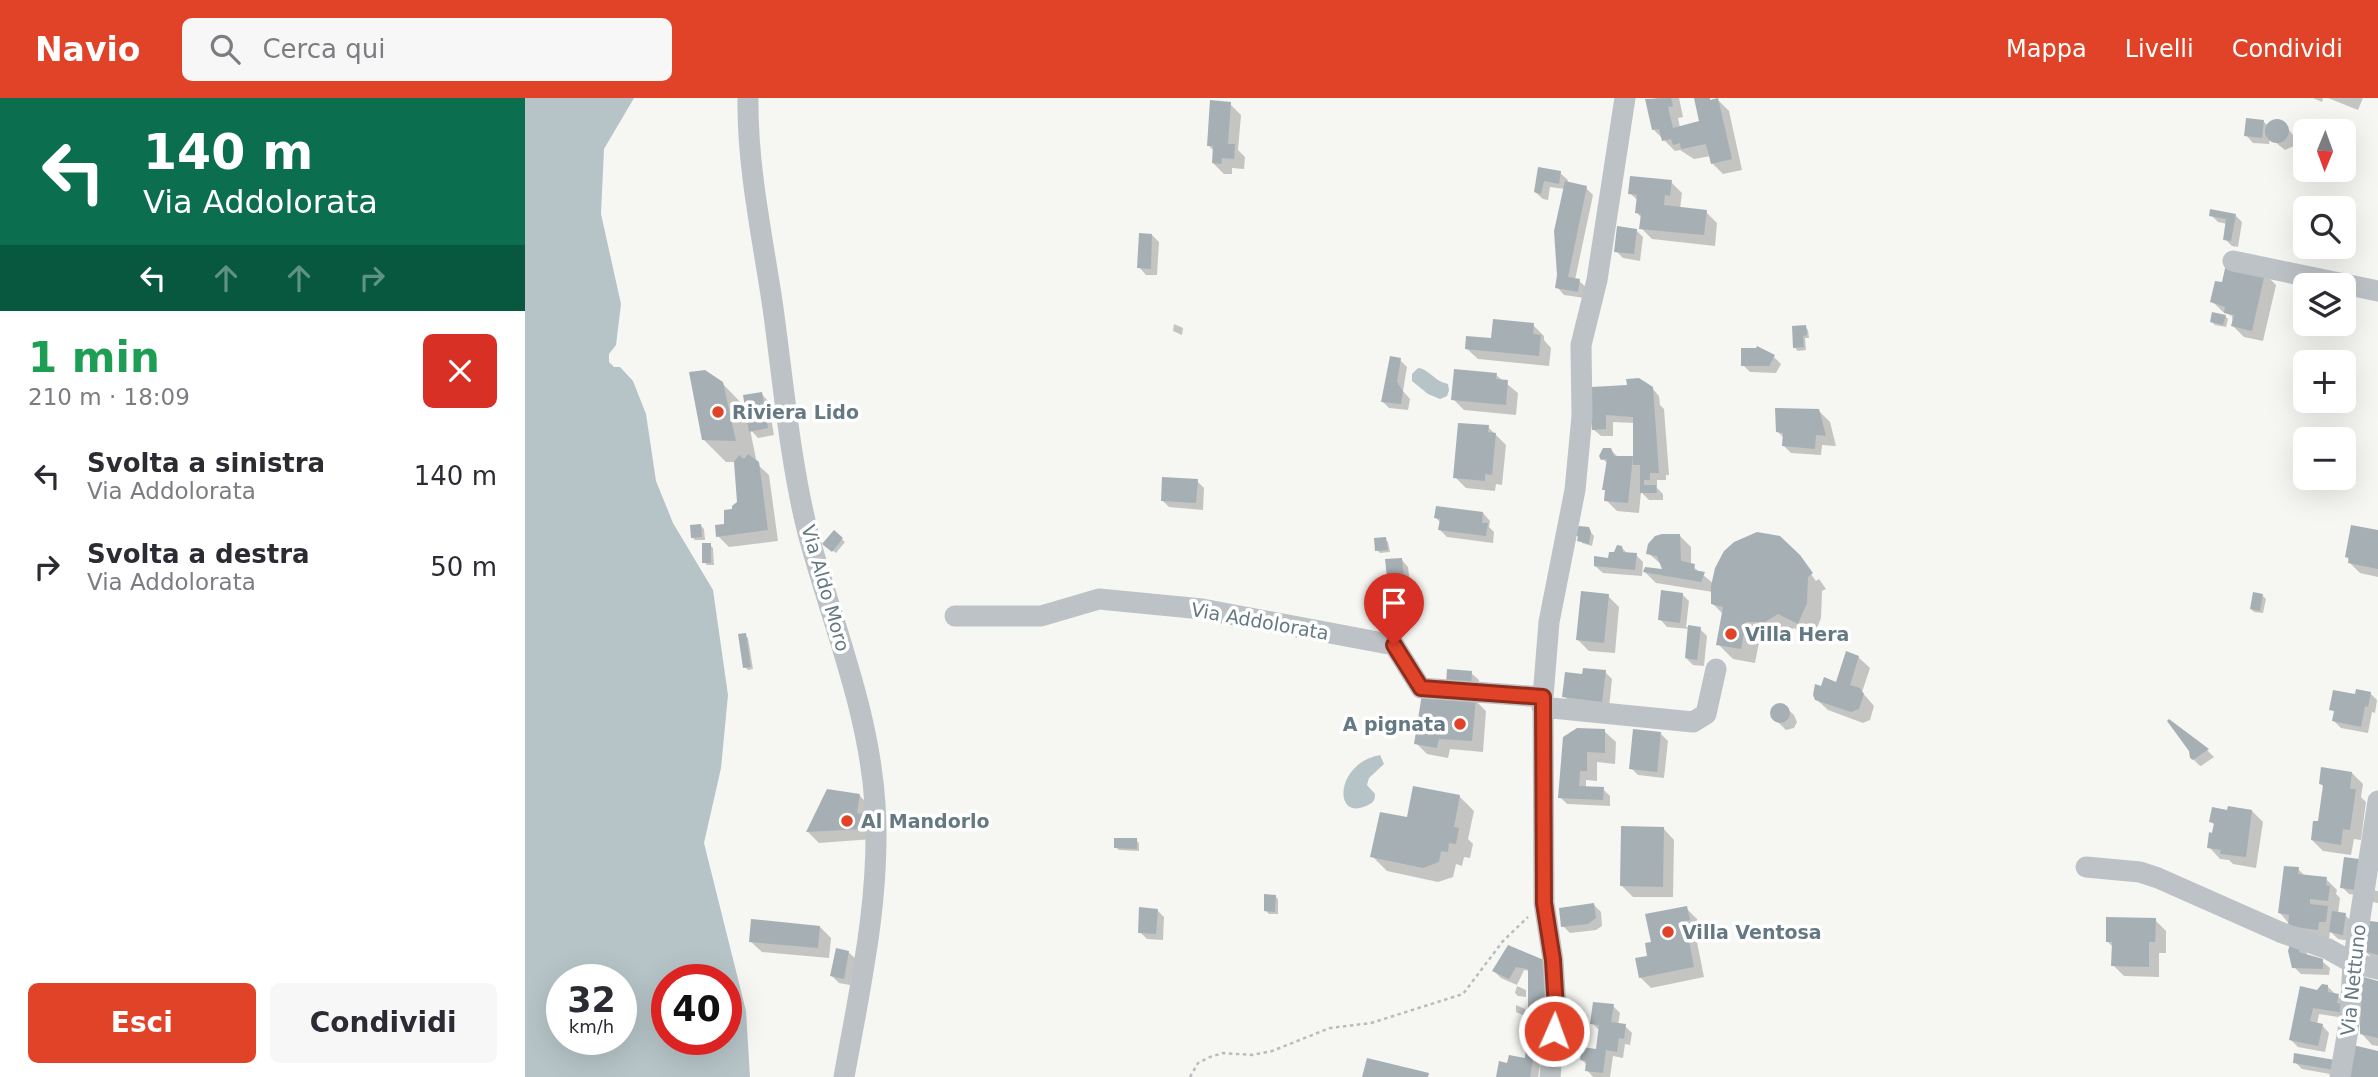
<!DOCTYPE html>
<html lang="it">
<meta charset="utf-8">
<style>
:root{--surface:#fff;--page:#f7f7f7;--text:#2b2b33;--muted:#7c7c81;--accent:#e14328}
body{margin:0;font-family:"DejaVu Sans",sans-serif;background:var(--page);color:var(--text);height:100vh;display:flex;flex-direction:column;font-size:26px;white-space:nowrap}
*{box-sizing:border-box;margin:0}
p{font-size:23px;color:var(--muted)}
.icon{flex:none;width:38px;height:38px;fill:none;stroke:currentColor;stroke-width:2;stroke-linecap:round;stroke-linejoin:round}
.map{position:relative;flex:1;overflow:hidden}
.panel{display:flex;flex-direction:column;background:var(--surface);width:525px}
.panel>*{flex:none}
.hud{background:#0b6e4f;color:#fff;overflow:hidden}
.needle{width:46px;rotate:181deg}
.fabs{position:absolute;left:1768px;top:21px;display:grid;gap:14px}
.fabs a{display:grid;place-items:center;width:63px;height:63px;border-radius:10px;background:var(--surface);box-shadow:0 7px 28px #0002;font-size:35px}
.speed{position:absolute;left:21px;top:866px;display:flex;gap:14px;font-size:35px;font-weight:700;text-align:center}
.speed>*{display:grid;place-content:center;width:91px;height:91px;border-radius:50%;background:var(--surface);box-shadow:0 7px 28px #0002;line-height:1}
.speed small{font-size:18px;font-weight:400}
.speed .limit{border:10px solid #d22;background:#fff;color:#111}
.pin{position:absolute;display:grid;place-items:center;width:60px;height:60px;color:#fff;margin:-72px -30px;border-radius:50% 50% 50% 0;rotate:-45deg;box-shadow:0 0 7px #0007}
.pin .icon{rotate:45deg}
.me{position:absolute;width:77px;margin:-38px;rotate:2deg;stroke-linejoin:round;filter:drop-shadow(0 0 5px #0008)}
.turn{display:flex;align-items:center;gap:24px;height:147px;padding:0 28px;font-size:32px}
.turn .icon{width:91px;height:91px;stroke-width:2.5}
.turn b{display:block;font-size:49px;line-height:60px}
.lanes{display:flex;align-items:center;height:66px;padding:0 28px;background:#0003;justify-content:center;gap:35px;direction:ltr}
.lanes .off{opacity:.35}
.round{display:grid;place-items:center;flex:none;width:74px;height:74px;border-radius:10px;background:var(--page)}
.overview{display:flex;align-items:center;justify-content:space-between;height:119px;padding:0 28px}
h1{font-size:42px;font-weight:800;line-height:52px;color:#1e9e55}
.primary-button{display:flex;gap:14px;margin-top:auto;padding:14px 28px}
.primary-button a{flex:1;height:80px;border-radius:10px;background:var(--accent);color:#fff;font-size:28px;font-weight:800;line-height:80px;text-align:center}
.primary-button a+a{background:var(--page);color:var(--text)}
ul{padding:0;list-style:none}
li{display:flex;align-items:center;gap:21px;height:91px;padding:0 28px}
li div{flex:1}
li b{display:block;font-size:26px}
li em{font-style:normal}
header{display:flex;align-items:center;gap:42px;box-sizing:border-box;height:98px;padding:0 35px;background:var(--accent);color:#fff}
header strong{font-size:33px}
nav{display:flex;gap:38px;margin-inline-start:auto;font-size:24px}
.search{width:490px;height:63px;background:var(--page);display:flex;align-items:center;gap:18px;box-sizing:border-box;padding:0 24px;border-radius:10px;color:var(--muted);font-size:26px}
main{display:flex;flex:1;min-height:0}
.map>svg:first-child{display:block}
.water{fill:#b6c4c7;fill-rule:evenodd}
.shadow{fill:#0003}
.building{fill:#a6b0b4}
.lines{fill:none;stroke-linecap:round;stroke-linejoin:round}
.path{stroke:#b9bcbe;stroke-width:2.5;stroke-dasharray:3.5 3.5;stroke-linecap:butt}
.minor{stroke:#bcc2c5;stroke-width:21}
.route-casing{stroke:#922c1a;stroke-width:18}
.route{stroke:#e14328;stroke-width:12}
.poi-dot{fill:#e14328;stroke:#fff;stroke-width:2.5}
.labels{text-anchor:middle;stroke-width:7;stroke-linejoin:round;paint-order:stroke}
.poi-label{font-size:19px;font-weight:bold;fill:#657983;stroke:#fff;text-anchor:start}
.street-label{font-size:19px;fill:#657983;stroke:#fff}
</style>
<header>
<strong>Navio</strong>
<div class="search"><svg class="icon" aria-label="search" viewBox="0 0 24 24"><circle cx="10" cy="10" r="6"/><path d="M15 15l6 6"/></svg>Cerca qui</div>
<nav><a>Mappa</a><a>Livelli</a><a>Condividi</a></nav>
</header>
<main>
<section class="panel">
<div class="hud">
<div class="turn"><svg class="icon" aria-label="left" viewBox="0 0 24 24"><path d="M17 20v-9H6M10 6l-5 5 5 5"/></svg><div><b>140 m</b>Via Addolorata</div></div>
<div class="lanes"><svg class="icon" aria-label="left" viewBox="0 0 24 24"><path d="M17 20v-9H6M10 6l-5 5 5 5"/></svg><svg class="icon off" aria-label="ahead" viewBox="0 0 24 24"><path d="M12 20V5M6 11l6-6 6 6"/></svg><svg class="icon off" aria-label="ahead" viewBox="0 0 24 24"><path d="M12 20V5M6 11l6-6 6 6"/></svg><svg class="icon off" aria-label="right" viewBox="0 0 24 24"><path d="M7 20v-9h11M14 6l5 5-5 5"/></svg></div>
</div>
<div class="overview"><div><h1>1 min</h1><p>210 m · 18:09</p></div><a class="round" style="background:#d93025;color:#fff"><svg class="icon" aria-label="close" viewBox="0 0 24 24"><path d="M6 6l12 12M18 6L6 18"/></svg></a></div>
<ul>
<li><svg class="icon" aria-label="left" viewBox="0 0 24 24"><path d="M17 20v-9H6M10 6l-5 5 5 5"/></svg><div><b>Svolta a sinistra</b><p>Via Addolorata</p></div><em>140 m</em></li>
<li><svg class="icon" aria-label="right" viewBox="0 0 24 24"><path d="M7 20v-9h11M14 6l5 5-5 5"/></svg><div><b>Svolta a destra</b><p>Via Addolorata</p></div><em>50 m</em></li>
</ul>
<div class="primary-button"><a>Esci</a><a>Condividi</a></div>
</section>
<div class="map">
<svg width="1853" height="979" viewBox="0 0 1853 979">
<rect width="100%" height="100%" fill="#f6f6f3"/>
<path class="water" d="M0,0H109L79,51L76,116L96,206L91,247L84,256V264L89,269H95L108,283L121,316L131,383L148,425L188,492L203,597L196,670L179,745L221,913L225,979H0ZM37,882H96V942H37ZM142,882H201V942H142Z
M893,270C904,271 909,283 923,286L924,292L922,298L915,301L903,296L887,283V276Z
M855,657L859,666L844,680L842,687L850,696C850,703 848,705 841,708C808,723 810,665 855,657Z"/>
<path class="shadow" d="M1133,0H1154L1158,19L1153,20L1155,30L1177,25L1171,0H1185L1174,3L1193,2L1204,13L1217,72L1198,76L1187,65L1186,58L1169,61L1155,52L1150,53L1129,32L1122,2Z
M1788,0H1798L1797,4Z
M1803,0H1838L1833,12Z
M705,6L716,17L713,52L720,59L719,71L707,70V76H699L688,65L689,53L683,47Z
M1738,23L1743,28L1748,23L1758,24L1771,41L1769,48L1760,52L1745,40L1744,46L1728,45L1721,37Z
M1015,71L1035,75L1043,82L1042,85L1061,90L1068,97L1050,182L1054,183L1062,190L1060,200L1039,197L1032,189L1040,91L1025,89L1023,102L1018,101L1010,94Z
M1146,84L1157,95L1155,111L1181,114L1192,125L1190,148L1127,141L1116,130L1117,120L1112,115L1113,103L1105,95Z
M1686,117H1710L1717,124L1713,149L1707,148L1700,141L1702,126L1693,124Z
M1111,132L1118,139L1115,163L1098,160L1091,153Z
M627,137L634,144L632,177H621L614,169Z
M1740,176L1751,187L1738,243L1719,239L1708,228L1707,218L1698,214L1687,203L1698,186Z
M1700,218L1703,221L1701,229L1690,227L1687,224Z
M649,226L658,230L657,237L648,233Z
M1008,227L1019,238V242L1026,250L1024,268L953,261L941,250Z
M1280,229L1283,232L1284,240H1280L1281,252L1273,253L1270,250Z
M1249,259L1256,266L1251,275L1225,274L1218,267Z
M875,262L882,269L878,293L885,301L883,312L864,310L857,303Z
M971,277L993,295L991,317L939,312L928,301Z
M197,285L222,311L236,295L243,303L249,337L233,340L225,331L232,366L244,377L253,443L204,449L193,438L214,405L211,364H201L179,342Z
M1127,290L1134,298L1135,307L1139,311L1144,377H1141V382H1132V390L1138,396V402H1124L1116,394L1114,415L1092,413L1081,402L1082,394L1079,391L1083,366L1078,361L1086,352L1093,359L1110,360V325L1088,324V338H1076L1068,331V291Z
M1293,312L1305,324L1311,348L1297,347L1296,357L1266,355L1259,348V340L1252,333Z
M963,329L981,347L977,387L971,386L970,393L941,390L930,379Z
M672,383L679,390L678,412L644,409L637,402Z
M958,415L965,423L964,429L969,434L968,445L922,439L915,432L916,425L911,420Z
M176,428L179,431L180,442H170L167,439Z
M1063,431L1069,438L1067,448L1057,445L1055,440L1049,436Z
M1853,433V479L1835,475L1824,464L1822,458Z
M309,435L320,444L311,455L300,446Z
M1155,438L1166,449V467L1189,486L1270,454L1291,483L1294,481L1301,491L1297,493L1296,520L1288,540L1269,530L1255,538L1235,539L1230,565L1208,561L1193,546L1198,516L1188,506V494L1131,485L1120,474H1140L1137,467L1123,455Z
M860,441L863,444L865,454L855,455L852,452Z
M185,447L188,450L189,467H182L179,464Z
M1096,449L1103,456L1111,457L1118,464L1117,478L1078,475L1070,468L1085,462Z
M876,461L883,469L885,486H881L882,497L888,503L890,513L874,515L867,508Z
M1157,496L1164,503L1161,529L1175,531L1182,538L1179,568L1168,567L1161,560L1165,531L1142,529L1135,521Z
M1083,498L1094,509L1090,555L1064,553L1053,542Z
M1738,498L1741,501L1738,515L1729,514L1726,511Z
M220,537L223,540L228,571L223,572L220,569Z
M1333,559L1345,570L1337,594L1349,608L1345,622L1338,625L1303,612L1291,601L1312,586Z
M1080,574L1087,581L1084,610L1046,606L1039,598L1058,578Z
M946,575L954,582L952,594L930,592Z
M1845,595L1852,602L1850,615L1847,614L1843,635L1816,630L1809,623L1811,615L1806,611L1832,598Z
M950,602L961,613L958,654L925,651L923,660L902,656L891,645Z
M1258,607L1269,617L1272,624L1269,630L1261,632L1248,619L1247,615L1251,608Z
M1647,625L1682,652L1689,659L1676,668L1674,667L1666,659V653Z
M1079,633L1091,644L1090,666L1072,664V683L1061,682V690L1078,691L1085,698V708L1042,706L1035,699L1037,671Z
M1136,636L1143,643L1139,680L1113,677L1106,670Z
M1827,675L1838,686L1836,699L1841,704L1836,742L1829,741L1826,757L1798,753L1787,742L1794,725L1799,689L1796,686Z
M303,693L334,697L345,708L348,741L294,745L283,734Z
M934,698L949,713L943,741L948,746L945,760L939,759L937,768L931,766L928,779L913,784L862,773L847,758L883,721Z
M1727,713L1738,724L1731,770L1708,766L1704,762L1695,761L1684,749L1690,727L1686,724Z
M1138,730L1149,742L1148,799H1108L1097,788Z
M611,742L614,745V753L594,752L591,749Z
M1820,761L1838,798L1824,796L1817,789Z
M1773,771L1780,778L1801,781L1812,792L1811,796L1815,800L1813,816L1820,817L1827,824L1825,843L1813,841L1805,833L1804,842L1775,839L1755,815Z
M1846,792L1853,793V805L1848,804Z
M750,798L753,801V816H744L741,813Z
M1069,807L1076,814L1077,828L1071,832L1045,835L1038,828Z
M1161,810L1172,821L1175,833L1170,834L1179,879L1126,890L1115,879L1128,846Z
M632,812L639,819L638,842L622,841L615,834Z
M1630,822L1641,833V855H1634V879L1599,878L1588,867V849L1583,844Z
M1853,826V861L1847,860L1840,853Z
M295,829L306,840L304,860L237,854L225,843Z
M1775,848L1782,855L1781,858L1797,863L1805,870L1804,877L1776,876L1769,869Z
M323,854L331,861L325,887L314,885L307,878Z
M1018,863L1028,910L1021,969L1015,968L1013,979H973L984,967L1001,962L1005,873L999,872L992,887L976,880L969,873Z
M1853,884V948L1847,947L1836,935Z
M992,888L1001,892V899L993,898L990,895Z
M1803,889L1820,905L1826,921L1794,916L1792,926L1797,927L1804,935L1800,954L1773,949L1766,942L1793,894Z
M991,907L1000,911V918L991,914Z
M1088,908L1095,915L1093,927L1100,928L1107,935L1105,947L1100,946L1098,960L1088,958L1085,979H1068L1062,972V967L1057,962L1072,953L1075,933L1067,925Z
M1770,964H1810L1816,978L1777,971Z"/>
<path class="building" d="M1146,0L1148,8L1143,9L1148,30L1174,23L1169,0H1185V2L1193,0L1207,61L1186,66L1181,46L1156,51L1155,45L1148,47L1146,41L1137,43L1134,31L1127,32L1120,1Z
M685,2L706,4L703,46H710L709,61L697,60L696,66L687,65L688,48H682Z
M1721,20L1739,22L1737,40L1719,38Z
M1740 33a12 12 0 1 1 24 0a12 12 0 1 1-24 0Z
M1013,69L1036,73L1034,86L1019,83L1016,96L1009,94Z
M1105,78L1147,82L1145,98L1140,97L1139,107L1182,112L1179,137L1114,131L1116,116L1110,115L1112,97L1103,96Z
M1040,83L1062,88L1043,179L1055,181L1053,194L1030,190L1032,177L1029,133Z
M1685,111L1711,116L1706,143L1698,142L1701,121L1684,118Z
M1092,128L1112,131L1109,156L1089,154Z
M614,135L627,136L626,171L612,170Z
M1701,166L1740,175L1727,233L1706,228L1709,217L1699,215L1700,209L1685,204L1690,183L1697,184Z
M1687,214L1701,217L1698,227L1685,224Z
M968,221L1009,225L1008,236L1016,237L1014,258L940,251L941,238L966,240Z
M1281,227L1282,237L1278,238L1279,249L1268,250L1267,228Z
M1232,248L1250,257L1244,268H1216V250H1231Z
M865,258L876,260L872,284L878,293L876,306L856,304Z
M929,271L972,275L971,281L983,282L981,307L926,302Z
M180,272L198,284L211,343L177,342L164,274Z
M1114,280L1128,289L1134,375H1125V382H1119V387H1131L1132,395H1115V367H1108V319L1081,317V331L1067,332L1066,289L1102,287L1101,281Z
M237,294L243,330L224,334L218,297Z
M1250,310L1294,311L1301,338L1291,337L1290,351L1257,348L1258,335L1251,334Z
M933,325L964,327L963,334L971,335L967,377L960,376V383L928,380Z
M1078,350H1086L1089,358H1108L1103,405L1079,403L1080,392H1077L1082,361L1076,362L1074,358Z
M223,356L234,364L243,432L191,439L190,427L199,426V412L207,411V408L212,404L209,364L214,357L219,361Z
M637,379L673,381L671,405L636,403Z
M911,408L958,414L957,425H963L961,438L913,432L915,421L909,420Z
M176,426L177,439L166,440L165,427Z
M1826,427L1853,432V471L1823,465L1824,460L1820,459Z
M1054,428L1064,429L1066,434L1064,446L1052,443L1053,438L1047,436Z
M309,432L318,440L307,454L297,446Z
M1232,434L1255,438L1275,457L1288,475L1283,479L1282,505L1273,526L1253,516L1240,524H1221L1216,551L1191,547L1198,509L1186,506V488L1190,470L1199,453L1209,444Z
M1137,436H1155L1156,463L1170,466L1169,472L1180,474L1176,484L1118,474L1120,469L1137,471L1132,458L1121,456L1123,446L1130,438Z
M861,439L863,452L850,453L849,440Z
M177,445H186V465H177Z
M1092,447L1097,448L1098,454L1112,455L1110,472L1069,468V458L1083,460L1084,454H1089Z
M877,460L879,479L875,480L876,495L882,494L883,507L865,508L860,461Z
M1136,492L1158,495L1155,525L1133,522Z
M1056,493L1084,496L1079,545L1051,542Z
M1728,494L1738,496L1735,513L1725,511Z
M1163,527L1176,529L1172,562L1160,560Z
M221,535L226,569L218,570L213,536Z
M1321,553L1334,558L1325,587L1335,590L1339,596L1334,611L1326,614L1290,602L1288,597L1290,586L1296,588L1299,579L1311,584Z
M1058,570L1081,572L1077,604L1037,599L1040,574L1057,576Z
M922,571L947,573L946,588L921,586Z
M1831,591L1846,594L1843,609L1840,608L1836,629L1807,623L1809,613L1804,612L1808,592L1830,596Z
M897,596L951,600L947,643L914,641L912,650L889,646Z
M1245 615a10 10 0 1 1 20 0a10 10 0 1 1-20 0Z
M1644,621L1684,651L1668,662L1665,660L1664,653L1642,623Z
M1052,630L1080,631V655L1062,654V673H1055L1054,688L1079,689L1078,702L1033,700L1038,639Z
M1108,631L1136,634L1132,674L1104,671Z
M1796,669L1827,674L1825,691H1831L1825,732L1818,731L1816,747L1786,742L1788,723H1793L1798,687L1794,686Z
M888,688L935,697L929,729L934,730L931,746L924,745L923,754L916,753L914,764L898,770L845,759L855,714L882,719Z
M302,691L335,696L332,715L339,716L338,731L281,734Z
M1703,708L1727,712L1721,759L1695,756L1696,752L1682,750L1684,734L1687,735L1689,725L1684,724L1687,709L1702,712Z
M1096,728L1139,729L1138,789L1095,788Z
M589,740H612V751L589,750Z
M1819,759L1834,761L1831,792L1815,790Z
M1759,768L1774,769L1773,776L1802,779L1801,787L1805,788L1803,803L1785,801V806L1803,808L1801,824H1794L1793,832L1763,828L1764,817L1753,815Z
M739,796L751,797L750,814L739,813Z
M1069,805L1071,820L1063,826L1036,829L1034,810Z
M1162,808L1165,822L1160,823L1169,869L1114,880L1110,860L1122,858L1120,845L1126,844L1120,816Z
M614,809L633,811L631,836L613,835Z
M1807,813L1821,815L1818,837L1804,834Z
M1581,819L1631,820L1630,844H1624V869L1586,868L1587,844H1581Z
M226,821L295,828L293,850L224,844Z
M1845,823L1853,824V857L1838,853Z
M1766,842L1776,847L1774,854L1798,861V871L1767,870L1763,853Z
M983,847L1019,862L1021,901L1019,931L1014,963L1008,962L1005,979H971L974,963L982,965L984,957L1000,960L1003,928V871L991,869L984,881L967,873Z
M311,850L324,853L319,881L305,878Z
M1835,878L1853,883V940L1835,936Z
M1797,886L1803,887V894L1814,896L1812,905L1821,906L1819,915L1788,910L1785,923L1798,926L1793,948L1764,942L1775,888L1792,892Z
M1068,904L1089,906L1086,924L1101,926L1099,941L1094,940L1092,954L1081,952L1078,975L1060,973L1061,963L1055,962L1057,949L1071,951L1074,927L1065,926Z
M1828,947L1853,953V979H1820Z
M1769,955L1810,962L1809,972L1768,965Z
M842,960L904,975L903,979H837Z"/>
<g class="lines">
<path class="path" d="M665,979L673,965L685,959L698,955L727,957L747,953L805,930L846,925L938,896L978,843L1003,819"/>
<path class="minor" d="M223,0C222,70 238,141 248,210C258,282 265,364 283,435C307,525 344,612 350,706C356,798 335,889 319,979
M1708,163L1853,193
M430,518H516L574,501L677,511L869,547L896,590L1018,599
M1017,609L1168,624L1181,616L1191,571
M1561,769L1615,774L1633,780L1755,834L1803,851L1828,865L1853,871
M1025,979L1031,911L1028,862L1019,805L1018,599L1024,524L1050,392L1057,318L1056,247L1072,182L1100,0
M1815,979L1825,920L1828,865L1853,703"/>
</g>
<g class="lines">
<g class="route-casing">
<path id="route" d="M869,547L896,590L1018,599L1019,805L1028,862L1031,911L1029,933"/>
</g>
<use href="#route" class="route"/>
</g>
<g class="poi-dot">
<circle cx="193" cy="314" r="7"/>
<circle cx="1206" cy="536" r="7"/>
<circle cx="935" cy="626" r="7"/>
<circle cx="322" cy="723" r="7"/>
<circle cx="1143" cy="834" r="7"/>
</g>
<g class="labels">
<g class="poi-label">
<text x="207" y="321">Riviera Lido</text>
<text x="1220" y="543">Villa Hera</text>
<text x="921" y="633" text-anchor="end">A pignata</text>
<text x="336" y="730">Al Mandorlo</text>
<text x="1157" y="841">Villa Ventosa</text>
</g>
<g class="street-label">
<text transform="translate(301 490) rotate(74)" y="7">Via Aldo Moro</text>
<text transform="translate(735 523) rotate(10)" y="7">Via Addolorata</text>
<text transform="translate(1828 882) rotate(-84)" y="7">Via Nettuno</text>
</g>
</g>
</svg>
<div class="fabs">
<a><svg class="needle" viewBox="-14 -14 28 28"><path d="M0-13l5 13h-10z" fill="#e53935"/><path d="M0 13l5-13h-10z" fill="#7c7c81"/></svg></a>
<a><svg class="icon" aria-label="search" viewBox="0 0 24 24"><circle cx="10" cy="10" r="6"/><path d="M15 15l6 6"/></svg></a>
<a><svg class="icon" aria-label="layers" viewBox="0 0 24 24"><path d="M12 4l9 5-9 5-9-5zM3 14l9 5 9-5"/></svg></a>
<a>+</a>
<a>−</a>
</div>
<div class="speed"><div>32<small>km/h</small></div><div class="limit">40</div></div>
<div class="pin" style="left:869px;top:547px;background:#d93025"><svg class="icon" aria-label="arrive" viewBox="0 0 24 24"><path d="M6 21V4h12l-3 4 3 4H6"/></svg></div>
<svg class="me" style="left:1029px;top:933px" viewBox="-20 -20 40 40"><circle r="17" fill="#e14328" stroke="#fff" stroke-width="3"/><path d="M0-11L8 9 0 5-8 9z" fill="#fff"/></svg>
</div>
</main>
